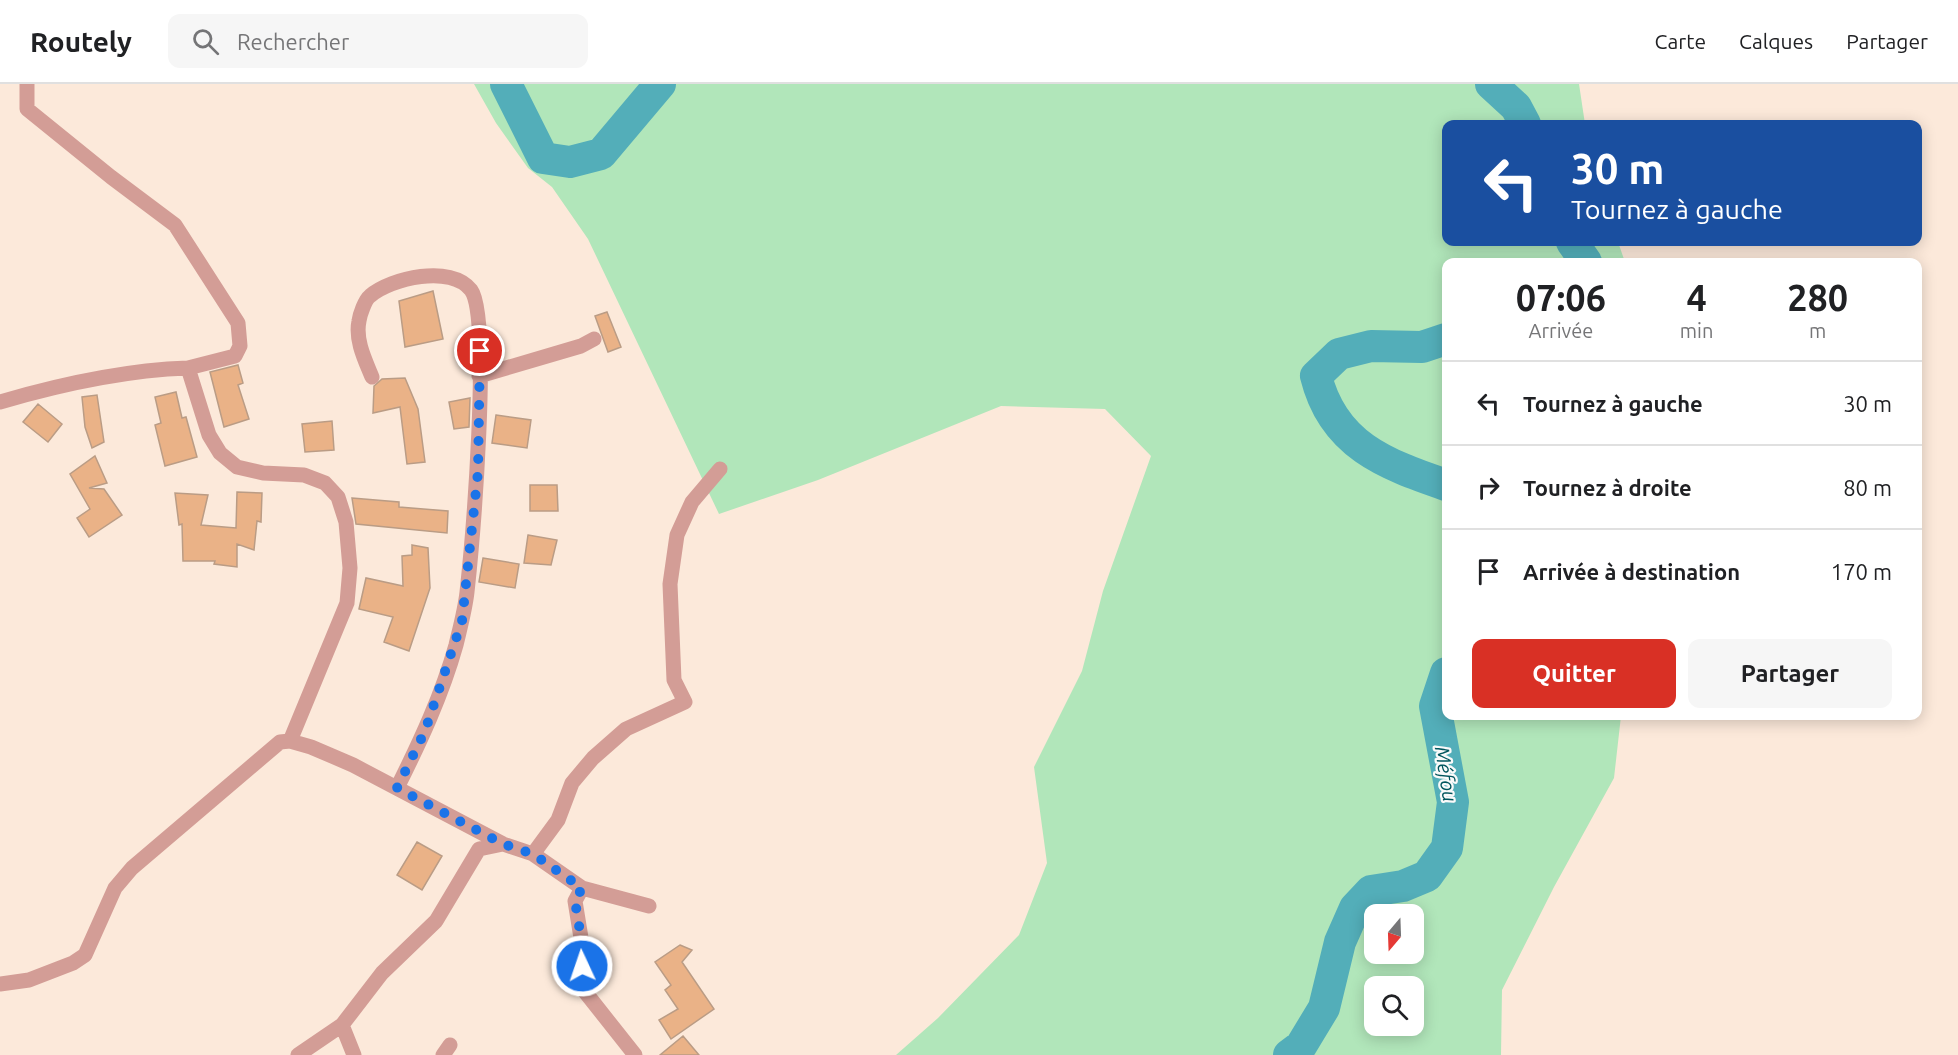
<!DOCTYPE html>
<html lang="fr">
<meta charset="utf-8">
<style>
:root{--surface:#fff;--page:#f6f6f6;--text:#202124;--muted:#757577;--line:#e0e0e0;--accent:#d93025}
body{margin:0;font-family:Ubuntu,sans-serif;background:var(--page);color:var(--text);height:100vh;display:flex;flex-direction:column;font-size:22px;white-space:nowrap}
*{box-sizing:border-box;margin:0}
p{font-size:20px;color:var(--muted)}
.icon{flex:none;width:33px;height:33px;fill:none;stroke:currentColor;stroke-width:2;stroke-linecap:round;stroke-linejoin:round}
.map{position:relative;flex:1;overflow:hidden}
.drawer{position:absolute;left:1442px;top:174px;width:480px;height:462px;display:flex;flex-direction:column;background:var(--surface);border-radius:12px;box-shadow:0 3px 15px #0003}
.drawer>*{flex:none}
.guide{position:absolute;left:1442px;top:36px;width:480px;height:126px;border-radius:12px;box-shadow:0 3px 15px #0003;background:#1a4fa0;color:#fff;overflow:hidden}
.needle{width:39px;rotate:199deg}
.controls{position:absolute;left:1364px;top:820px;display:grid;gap:12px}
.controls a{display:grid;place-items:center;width:60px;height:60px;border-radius:12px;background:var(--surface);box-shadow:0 3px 15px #0003;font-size:30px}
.pin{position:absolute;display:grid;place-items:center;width:51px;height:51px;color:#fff;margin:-26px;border:3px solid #fff;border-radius:50%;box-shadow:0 2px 6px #0007}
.me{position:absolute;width:66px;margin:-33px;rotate:357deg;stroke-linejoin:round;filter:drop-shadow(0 0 4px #0008)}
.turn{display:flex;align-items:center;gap:21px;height:126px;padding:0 30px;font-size:27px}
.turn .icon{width:78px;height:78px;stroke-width:2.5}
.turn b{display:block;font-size:42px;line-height:51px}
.eta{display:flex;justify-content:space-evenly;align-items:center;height:102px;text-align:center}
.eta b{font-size:36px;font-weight:600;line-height:42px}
.primary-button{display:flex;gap:12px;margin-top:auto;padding:12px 30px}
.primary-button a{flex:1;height:69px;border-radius:12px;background:var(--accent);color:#fff;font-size:24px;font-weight:600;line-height:69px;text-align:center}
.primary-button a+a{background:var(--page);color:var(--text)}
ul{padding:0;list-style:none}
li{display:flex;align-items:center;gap:18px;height:84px;padding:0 30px;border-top:2px solid var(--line)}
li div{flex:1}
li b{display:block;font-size:22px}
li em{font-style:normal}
header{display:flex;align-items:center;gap:36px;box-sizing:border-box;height:84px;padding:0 30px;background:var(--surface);border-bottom:2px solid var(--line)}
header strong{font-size:28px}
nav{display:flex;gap:33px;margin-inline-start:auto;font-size:21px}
.search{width:420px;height:54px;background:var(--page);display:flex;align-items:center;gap:15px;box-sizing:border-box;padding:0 21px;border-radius:12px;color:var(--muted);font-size:22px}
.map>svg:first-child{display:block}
.green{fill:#b1e6ba;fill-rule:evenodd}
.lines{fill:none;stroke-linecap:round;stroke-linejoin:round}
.river{stroke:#53aeb9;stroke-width:32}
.building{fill:#eab287;stroke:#ba9c85;stroke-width:1.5}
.street{stroke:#d39d96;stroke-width:15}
.route{stroke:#1a73e8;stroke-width:10;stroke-dasharray:0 18}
.labels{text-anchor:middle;stroke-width:4.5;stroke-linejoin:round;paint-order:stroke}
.water-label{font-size:20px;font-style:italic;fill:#00555d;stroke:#fafafa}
</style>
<header>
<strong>Routely</strong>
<div class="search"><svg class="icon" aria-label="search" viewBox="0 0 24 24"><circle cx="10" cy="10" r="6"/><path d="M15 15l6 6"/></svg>Rechercher</div>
<nav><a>Carte</a><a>Calques</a><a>Partager</a></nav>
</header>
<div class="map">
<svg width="1958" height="971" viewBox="0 0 1958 971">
<rect width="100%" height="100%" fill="#fce9da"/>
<path class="green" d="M474,0H1579L1585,40H1446V158H1618L1625,178H1446V632H1621L1614,694L1554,803L1502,906L1501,971H896L938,934L1019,851L1047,779L1034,683L1082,587L1103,507L1151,372L1105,325L1001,322L818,396L719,430L588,155L552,103L528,84L496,39ZM1374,831H1413V870H1374ZM1374,903H1413V942H1374Z"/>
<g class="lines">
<path class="river" d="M506,0L543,74L570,78L601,70L660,0
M1491,0L1516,23L1525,40
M1572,158L1586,178
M1446,255L1422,263L1371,262L1339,270L1316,292C1333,361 1385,380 1446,401
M1289,971L1301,962L1324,924L1340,858L1355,824L1371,807L1403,802L1427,792L1447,764L1453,718L1435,622L1446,589"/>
</g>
<path class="building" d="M433,207L443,255L405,263L399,217Z
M607,228L621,263L608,268L595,232Z
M238,281L243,299L238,301L249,335L224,343L210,288Z
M405,294L418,325L425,378L407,380L400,323L373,329L374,302L382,295Z
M176,308L182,334L186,333L197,373L165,382L155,341L161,339L155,313Z
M97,311L104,358L92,364L85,343L82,313Z
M470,314L469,343L454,345L449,318Z
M38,320L62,340L48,358L23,338Z
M496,331L531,336L527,364L492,359Z
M332,337L334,366L305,368L302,340Z
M95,372L107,399L89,404L104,405L122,431L89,453L77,434L90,425L70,390Z
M530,401H557L558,427H530Z
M237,408L262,409L261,438L257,437L254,466L237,460V483L214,480L215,477H183L182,440L179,441L175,409L208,411L201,441L236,444Z
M352,414L399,418V423L448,427L447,449L356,440Z
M528,451L557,456L551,481L524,479Z
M412,461L428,464L430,504L409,567L384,558L393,533L359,525L366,494L403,502L402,472L412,471Z
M483,474L519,480L515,504L479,498Z
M417,758L442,772L422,806L397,791Z
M680,861L692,866L682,878L714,925L671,955L659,936L678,925L665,906L671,901L655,878Z
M683,952L699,971H660Z"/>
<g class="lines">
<path class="street" d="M27,0V25L111,93L175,141L238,239L240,262L235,272L188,284
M479,292L581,262L594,255
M372,293C365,276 355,256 359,237C360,230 365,216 370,212C391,194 451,180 471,206C492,234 472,462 467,508C465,526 460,544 456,561C442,611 420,658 397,704
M0,318C58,301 127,286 188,284L209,351L220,369L237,383L263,389L304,391L325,399L338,413L346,438L350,484L347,519L290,657
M533,770L558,736L572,699L593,674L626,645L685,618L674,596L670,500L677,451L692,418L720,385
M582,804L575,817L582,860V904L635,971
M0,900L29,896L73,879L85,871L115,804L132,784L280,658L290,657L311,663L353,681L503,760L533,770L582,804L649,822
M342,941L354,971
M298,971L342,941L382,889L436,837L479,765L503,760
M443,971L450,961"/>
</g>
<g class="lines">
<path class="route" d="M480,267L478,388L462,537L425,647L397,704L503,760L533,770L582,804L575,817L582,860V882"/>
</g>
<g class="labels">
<g class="water-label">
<text transform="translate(1446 690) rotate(81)" y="7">Méfou</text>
</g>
</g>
</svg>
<div class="controls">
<a><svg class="needle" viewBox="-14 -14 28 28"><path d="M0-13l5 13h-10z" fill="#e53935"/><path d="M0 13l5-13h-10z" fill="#757577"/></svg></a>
<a><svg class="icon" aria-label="search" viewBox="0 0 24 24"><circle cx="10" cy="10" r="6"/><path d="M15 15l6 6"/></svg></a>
</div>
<div class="pin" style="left:480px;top:267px;background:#d93025"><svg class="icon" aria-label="arrive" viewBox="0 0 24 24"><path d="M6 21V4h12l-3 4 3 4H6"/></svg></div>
<svg class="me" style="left:582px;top:882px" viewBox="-20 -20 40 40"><circle r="17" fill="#1a73e8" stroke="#fff" stroke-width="3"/><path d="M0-11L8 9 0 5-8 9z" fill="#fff"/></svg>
<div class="guide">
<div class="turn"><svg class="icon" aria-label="left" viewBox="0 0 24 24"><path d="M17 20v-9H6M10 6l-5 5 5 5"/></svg><div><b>30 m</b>Tournez à gauche</div></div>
</div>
<section class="drawer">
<div class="eta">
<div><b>07:06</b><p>Arrivée</p></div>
<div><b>4</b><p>min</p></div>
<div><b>280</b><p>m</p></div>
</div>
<ul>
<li><svg class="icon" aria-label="left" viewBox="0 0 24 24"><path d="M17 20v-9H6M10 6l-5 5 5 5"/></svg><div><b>Tournez à gauche</b></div><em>30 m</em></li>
<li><svg class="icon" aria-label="right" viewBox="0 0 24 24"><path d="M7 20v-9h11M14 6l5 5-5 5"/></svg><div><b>Tournez à droite</b></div><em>80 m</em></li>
<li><svg class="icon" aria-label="arrive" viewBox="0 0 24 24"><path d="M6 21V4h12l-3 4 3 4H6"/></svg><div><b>Arrivée à destination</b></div><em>170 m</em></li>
</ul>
<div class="primary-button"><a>Quitter</a><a>Partager</a></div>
</section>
</div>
